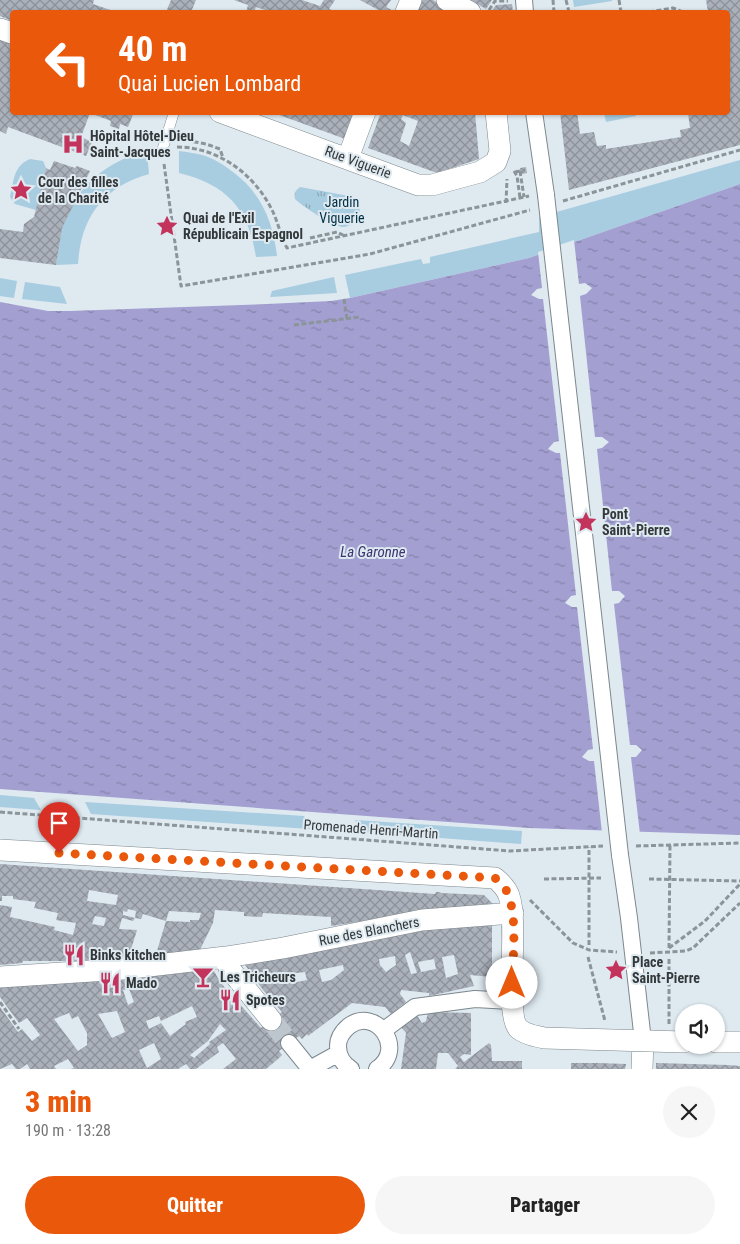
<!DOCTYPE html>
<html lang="fr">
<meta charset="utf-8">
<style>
:root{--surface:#fff;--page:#f6f6f6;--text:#222;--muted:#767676;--accent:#ea580c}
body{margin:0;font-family:"Roboto Condensed",sans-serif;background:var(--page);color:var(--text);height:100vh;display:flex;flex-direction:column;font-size:19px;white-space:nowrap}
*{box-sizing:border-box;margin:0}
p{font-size:16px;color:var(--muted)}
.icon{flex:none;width:28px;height:28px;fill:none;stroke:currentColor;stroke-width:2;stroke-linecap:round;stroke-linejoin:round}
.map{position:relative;height:1069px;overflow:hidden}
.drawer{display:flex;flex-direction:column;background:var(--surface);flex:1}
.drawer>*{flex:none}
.top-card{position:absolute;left:10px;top:10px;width:720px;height:105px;border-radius:5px;box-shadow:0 1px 4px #0004;background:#ea580c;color:#fff;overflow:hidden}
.fabs{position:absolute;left:675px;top:1004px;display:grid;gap:10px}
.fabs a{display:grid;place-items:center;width:50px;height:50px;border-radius:50%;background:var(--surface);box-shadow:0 1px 4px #0004;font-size:25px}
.pin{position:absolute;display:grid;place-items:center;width:42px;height:42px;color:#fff;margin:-51px -21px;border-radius:50% 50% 50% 0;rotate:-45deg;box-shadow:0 0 5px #0007}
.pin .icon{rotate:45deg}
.me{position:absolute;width:55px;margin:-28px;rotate:0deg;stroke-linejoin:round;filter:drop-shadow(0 0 4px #0008)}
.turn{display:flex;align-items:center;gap:18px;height:105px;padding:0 25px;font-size:22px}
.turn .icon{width:65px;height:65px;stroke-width:2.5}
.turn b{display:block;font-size:35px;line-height:42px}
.round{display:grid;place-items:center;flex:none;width:52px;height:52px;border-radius:26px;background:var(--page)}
.overview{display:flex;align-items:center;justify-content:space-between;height:85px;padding:0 25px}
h1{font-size:30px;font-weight:800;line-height:38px;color:var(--accent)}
.primary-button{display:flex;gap:10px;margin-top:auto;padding:10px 25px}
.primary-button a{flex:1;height:58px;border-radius:30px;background:var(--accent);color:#fff;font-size:20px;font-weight:800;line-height:58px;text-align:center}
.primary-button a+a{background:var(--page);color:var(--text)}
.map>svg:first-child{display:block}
.green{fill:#a8cce0}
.park{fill:url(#park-tufts)}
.water{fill:url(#water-ripples)}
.pier{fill:#dee9f0}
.building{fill:url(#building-cross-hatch);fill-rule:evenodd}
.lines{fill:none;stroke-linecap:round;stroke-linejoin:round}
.minor-tunnel{stroke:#bcc6cc;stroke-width:21;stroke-dasharray:21 11;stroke-linecap:butt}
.service-casing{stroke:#7c878d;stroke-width:11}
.pedestrian-casing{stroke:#7c878d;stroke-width:18}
.minor-casing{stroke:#7c878d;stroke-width:22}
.path{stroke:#8b9498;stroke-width:3;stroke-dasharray:5 2.5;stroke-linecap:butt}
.service{stroke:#fff;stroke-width:10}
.pedestrian{stroke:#fff;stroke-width:16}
.minor{stroke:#fff;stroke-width:21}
.pedestrian-bridge-casing{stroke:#7c878d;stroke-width:18;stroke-linecap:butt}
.pedestrian-bridge{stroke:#fff;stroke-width:16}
.route{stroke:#ea580c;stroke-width:9;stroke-dasharray:0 16.2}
.labels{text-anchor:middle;stroke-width:4;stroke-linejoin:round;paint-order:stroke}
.poi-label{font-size:14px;font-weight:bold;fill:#33383a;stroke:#dee9f0;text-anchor:start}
.street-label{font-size:14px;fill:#33383a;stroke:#dee9f0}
.park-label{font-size:14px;fill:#002f43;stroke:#dee9f0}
.water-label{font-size:15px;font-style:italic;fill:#3d3471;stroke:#dee9f0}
</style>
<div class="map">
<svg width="740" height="1069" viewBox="0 0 740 1069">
<defs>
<pattern id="park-tufts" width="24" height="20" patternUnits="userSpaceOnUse" patternTransform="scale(1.25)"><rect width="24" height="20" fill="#a8cce0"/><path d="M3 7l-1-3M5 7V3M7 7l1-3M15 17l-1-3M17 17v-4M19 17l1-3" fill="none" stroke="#89a7b7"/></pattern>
<pattern id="water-ripples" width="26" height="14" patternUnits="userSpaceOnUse" patternTransform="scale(1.25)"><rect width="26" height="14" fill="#a39fd1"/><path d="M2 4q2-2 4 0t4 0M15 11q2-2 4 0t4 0" fill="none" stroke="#8583ab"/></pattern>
<pattern id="building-cross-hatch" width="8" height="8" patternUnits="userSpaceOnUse" patternTransform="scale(1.25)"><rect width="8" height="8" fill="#abb1bb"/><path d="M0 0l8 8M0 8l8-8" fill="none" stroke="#8c9199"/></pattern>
</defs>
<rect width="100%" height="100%" fill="#dee9f0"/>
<path class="green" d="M573,0H612V1L574,7Z
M604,113H635L636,116L606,122Z
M147,151L149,174C103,187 81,217 78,264L56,265C58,253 59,240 62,227C74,188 108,160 147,151Z
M179,151C187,152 195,153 202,155C213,158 224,165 233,172C261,193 273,221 277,256L256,257C249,209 226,184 179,173Z
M30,159L43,161L46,168L36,210L15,204L10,197C14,181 13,166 30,159Z
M740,160V184L529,258L350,298L345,275L421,259L423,264L430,263V257L539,232V217Z
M334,277L337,293L270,297L272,291Z
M0,278L17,281L14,298L0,296Z
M25,282L60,287L67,304L22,299Z
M0,795L34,798L41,810L0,807Z
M85,802L304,816L310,829L91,814Z
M355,820L522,831L521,844L361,832Z"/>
<path class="park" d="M300,187L349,196C351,197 354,198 356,200C365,210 356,226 343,227C334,227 302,206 295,199C294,193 295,191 300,187Z"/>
<path class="water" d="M740,184V835L529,828L0,789V302L48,311H70L267,304L331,301L350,298L529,258Z"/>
<path class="pier" d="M574,240L579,284L585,283L592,288L586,294L580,296L595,437H602L609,442L602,448L597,449L612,591H619L625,596L619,603L614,604L630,745H636L642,750L636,757H631L640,834L602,833L594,761H589L582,757L588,750L593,749L577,607H572L565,603L571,596L576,595L560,453H556L548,449L554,442L559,441L543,299H539L531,295L537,289L542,288L538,252Z"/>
<path class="building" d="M0,0H94L93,4L116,12H12V21L0,16Z
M171,0H196L191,12H166Z
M234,0H302L320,6L324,0H335L329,9L337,12H271L256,7L254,12H246L248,5Z
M360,0H391L386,7L395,12H382Z
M417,0H433L454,12H414Z
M470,0H492L486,9Z
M706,0H740V145L569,190L560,112H577L580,134L594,132L597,146L606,145V149L681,137L680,130L690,128L688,113L728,112V12H708Z
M512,4L513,12H491L496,5Z
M0,37L12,41V112H134L128,127L120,124L119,129L110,126L111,121L90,113L81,137L92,142L86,156L8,127L6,134L0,131Z
M271,112H358L348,140Z
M381,112H475L479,159L437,173L368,148ZM403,115L418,121L409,146L400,141L406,123L401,119Z
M54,161L75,168L77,166L90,171L62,228L56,265L0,258V229L23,232L24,224L34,217L46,168L50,170Z
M526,167L527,173L521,174L520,168Z
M0,864L435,894L436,892H440L441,893L484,895L493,904L492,907L402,915L331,926V917L263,913L262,917L244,916V912L215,910L213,923L199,952L156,954L166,921L143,914L141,919L135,918L136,911L128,909L127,912L123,911V915L135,918L133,921L122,918L119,929L137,930L129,956L66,962V961H23L22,963L0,965V905L12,907L10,917L55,927L54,930L73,935L76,923L56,920L58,913L34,908L36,902L13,899V896H2V901H0ZM89,890L118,895L116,905L87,901ZM169,911L201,913L199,920H190V922L166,921ZM95,916L106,918L104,926L92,924Z
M492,922V977L470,975L474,986L429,996V993L401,990L400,994L406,1002L391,1014L385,1007L352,1003L308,1036L307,1034L302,1039L299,1036L289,1043L279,1051L282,1055L278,1059L266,1069H223L236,1059L223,1043L217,1047L219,1052L196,1069H190L186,1064L178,1069H71L74,1068L68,1059L54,1066L56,1069H30L27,1064L20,1069H16L12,1064L0,1069V1007L18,1032L22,1029L32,1041L40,1035L27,1018L19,1023L0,997V987L213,969L220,982L261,1028L282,1012L263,990L243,962L381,936ZM410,952L417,973L411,974L405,955ZM454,955L458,974L446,978L442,957ZM395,956L396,965L386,972L380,965L379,959ZM434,959L436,969L421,972L418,962ZM343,965L344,970L331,980L322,982L319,970ZM305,972L307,980L292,983L289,974ZM129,989L134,1002L128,1005L123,990ZM192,1006L197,1017L185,1022L186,1024L170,1036L161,1023L149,1029L146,1021L159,1016L161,1021ZM117,1011L125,1032L112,1038L98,1014ZM69,1013L72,1019L78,1016L87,1033V1045L78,1051L54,1019ZM220,1024L226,1030L209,1042L210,1044L194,1058L190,1055L208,1041ZM154,1043L161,1059L147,1068L139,1050Z
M428,1012L471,1013V1055L464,1054L460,1057L464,1062L489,1043L491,1045L492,1061H522V1069H455L458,1066L448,1053H438L436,1069H401L406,1033L400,1026L416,1014L422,1023L426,1021Z
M571,1063H598L626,1064L625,1069H571Z
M656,1063L728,1065L740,1066V1069H656Z"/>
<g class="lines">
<path class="minor-tunnel" d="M271,1020L289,1043"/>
<g class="service-casing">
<path id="service" d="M162,151L174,112"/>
</g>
<g class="pedestrian-casing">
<path id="pedestrian" d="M524,0L525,12
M534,112L546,195
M620,855L629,918L643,1041
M384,1030L415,1007L475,999L512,1001
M289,1043L310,1069
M310,1069L339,1053
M351,1069C343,1064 338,1056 338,1046C338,1038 343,1031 349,1026C376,1006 407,1049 377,1069"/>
</g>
<g class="minor-casing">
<path id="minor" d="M447,0L470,12
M406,12L411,0
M0,29L12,33
M220,112L418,185H432L480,172L496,162L500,151L496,112
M348,158L365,112
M0,850L495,878C501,883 507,889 509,896C519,923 504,1016 519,1029C526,1035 536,1036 544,1038L684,1042
M226,957L229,968L271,1020
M0,977L123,969L226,957L283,948L422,920L513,913
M716,1042H740
M642,1069L643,1041"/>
</g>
<path class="path" d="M553,0L554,12
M566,0L569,12
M619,0L621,12
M489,10L495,1H508
M649,12L673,8L683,12
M183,132L190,141L206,144L220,149L223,158
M177,147C217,147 253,173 271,208C278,221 280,235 287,248L529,196
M164,164L181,286L370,254L530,210
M514,171L517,176L520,198
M520,171L524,197
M515,172L525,170
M563,201L740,150
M506,203L507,179
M310,238L337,232L343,235
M344,299L347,319
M294,325L360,317
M0,812L510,851L603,846
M636,846L740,843
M544,879L601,878
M649,879L740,881
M530,900L573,943L589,950L617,952
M589,945V847
M669,948L670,845
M669,948L705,921L740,884
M650,953L686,951L693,948L740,903
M588,957L605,1021
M0,1002L19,1029
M669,1024V958"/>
<use href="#service" class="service"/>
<use href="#pedestrian" class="pedestrian"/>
<use href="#minor" class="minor"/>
<g class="pedestrian-bridge-casing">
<path id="pedestrian-bridge" d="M546,195L620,855"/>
</g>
<use href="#pedestrian-bridge" class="pedestrian-bridge"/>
</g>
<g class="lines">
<path class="route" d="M59,853L495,878C501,883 507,889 509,897C517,920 513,958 512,983"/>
</g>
<defs>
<g id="hospital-bare" transform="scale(1.725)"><path d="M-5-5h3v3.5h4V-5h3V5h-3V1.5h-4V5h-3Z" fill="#c3345d" stroke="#dee9f0" stroke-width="2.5" paint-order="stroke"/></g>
<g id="sight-bare" transform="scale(1.725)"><path d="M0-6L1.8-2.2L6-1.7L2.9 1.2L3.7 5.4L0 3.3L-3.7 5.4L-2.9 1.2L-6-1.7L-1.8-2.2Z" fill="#c3345d" stroke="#dee9f0" stroke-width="2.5" paint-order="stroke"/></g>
<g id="restaurant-bare" transform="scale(1.725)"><path d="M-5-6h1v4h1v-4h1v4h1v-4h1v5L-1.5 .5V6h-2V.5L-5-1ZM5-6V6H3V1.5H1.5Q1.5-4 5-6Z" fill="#c3345d" stroke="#dee9f0" stroke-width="2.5" paint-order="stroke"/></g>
<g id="bar-bare" transform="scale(1.725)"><path d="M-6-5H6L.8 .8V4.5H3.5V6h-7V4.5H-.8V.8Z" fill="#c3345d" stroke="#dee9f0" stroke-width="2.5" paint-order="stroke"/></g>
</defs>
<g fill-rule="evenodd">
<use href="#hospital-bare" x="73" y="144"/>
<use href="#sight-bare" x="21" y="190"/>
<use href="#sight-bare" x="167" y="226"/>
<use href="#sight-bare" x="586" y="522"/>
<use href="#restaurant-bare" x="74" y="955"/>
<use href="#sight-bare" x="616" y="970"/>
<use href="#bar-bare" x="203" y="977"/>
<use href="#restaurant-bare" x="110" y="983"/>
<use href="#restaurant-bare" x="230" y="1000"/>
</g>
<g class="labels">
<g class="poi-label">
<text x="90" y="141">Hôpital Hôtel-Dieu<tspan x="90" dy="16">Saint-Jacques</tspan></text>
<text x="38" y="187">Cour des filles<tspan x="38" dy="16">de la Charité</tspan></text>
<text x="183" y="223">Quai de l'Exil<tspan x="183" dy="16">Républicain Espagnol</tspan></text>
<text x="602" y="519">Pont<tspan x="602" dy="16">Saint-Pierre</tspan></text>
<text x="90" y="960">Binks kitchen</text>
<text x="632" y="967">Place<tspan x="632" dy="16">Saint-Pierre</tspan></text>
<text x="220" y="982">Les Tricheurs</text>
<text x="126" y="988">Mado</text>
<text x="246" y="1005">Spotes</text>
</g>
<g class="street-label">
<text transform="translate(358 162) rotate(20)" y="5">Rue Viguerie</text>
<text transform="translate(371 829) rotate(4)" y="5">Promenade Henri-Martin</text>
<text transform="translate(369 931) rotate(-11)" y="5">Rue des Blanchers</text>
</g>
<g class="park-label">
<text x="342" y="207">Jardin<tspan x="342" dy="16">Viguerie</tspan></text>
</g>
<g class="water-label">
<text x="373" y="557">La Garonne</text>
</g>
</g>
</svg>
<div class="fabs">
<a><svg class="icon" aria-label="sound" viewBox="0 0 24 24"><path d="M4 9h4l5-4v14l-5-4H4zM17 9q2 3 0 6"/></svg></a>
</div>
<div class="pin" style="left:59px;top:853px;background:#d93025"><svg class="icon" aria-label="arrive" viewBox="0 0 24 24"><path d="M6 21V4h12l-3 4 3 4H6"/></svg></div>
<svg class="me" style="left:512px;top:983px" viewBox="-20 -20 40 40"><circle r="19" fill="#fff"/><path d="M0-13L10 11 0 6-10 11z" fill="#ea580c"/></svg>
<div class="top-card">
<div class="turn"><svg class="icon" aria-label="left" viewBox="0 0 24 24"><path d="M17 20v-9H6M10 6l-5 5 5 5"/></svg><div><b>40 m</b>Quai Lucien Lombard</div></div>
</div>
</div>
<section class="drawer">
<div class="overview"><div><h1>3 min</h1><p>190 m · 13:28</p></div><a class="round"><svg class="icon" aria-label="close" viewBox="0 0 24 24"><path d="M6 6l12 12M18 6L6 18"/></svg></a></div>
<div class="primary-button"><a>Quitter</a><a>Partager</a></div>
</section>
